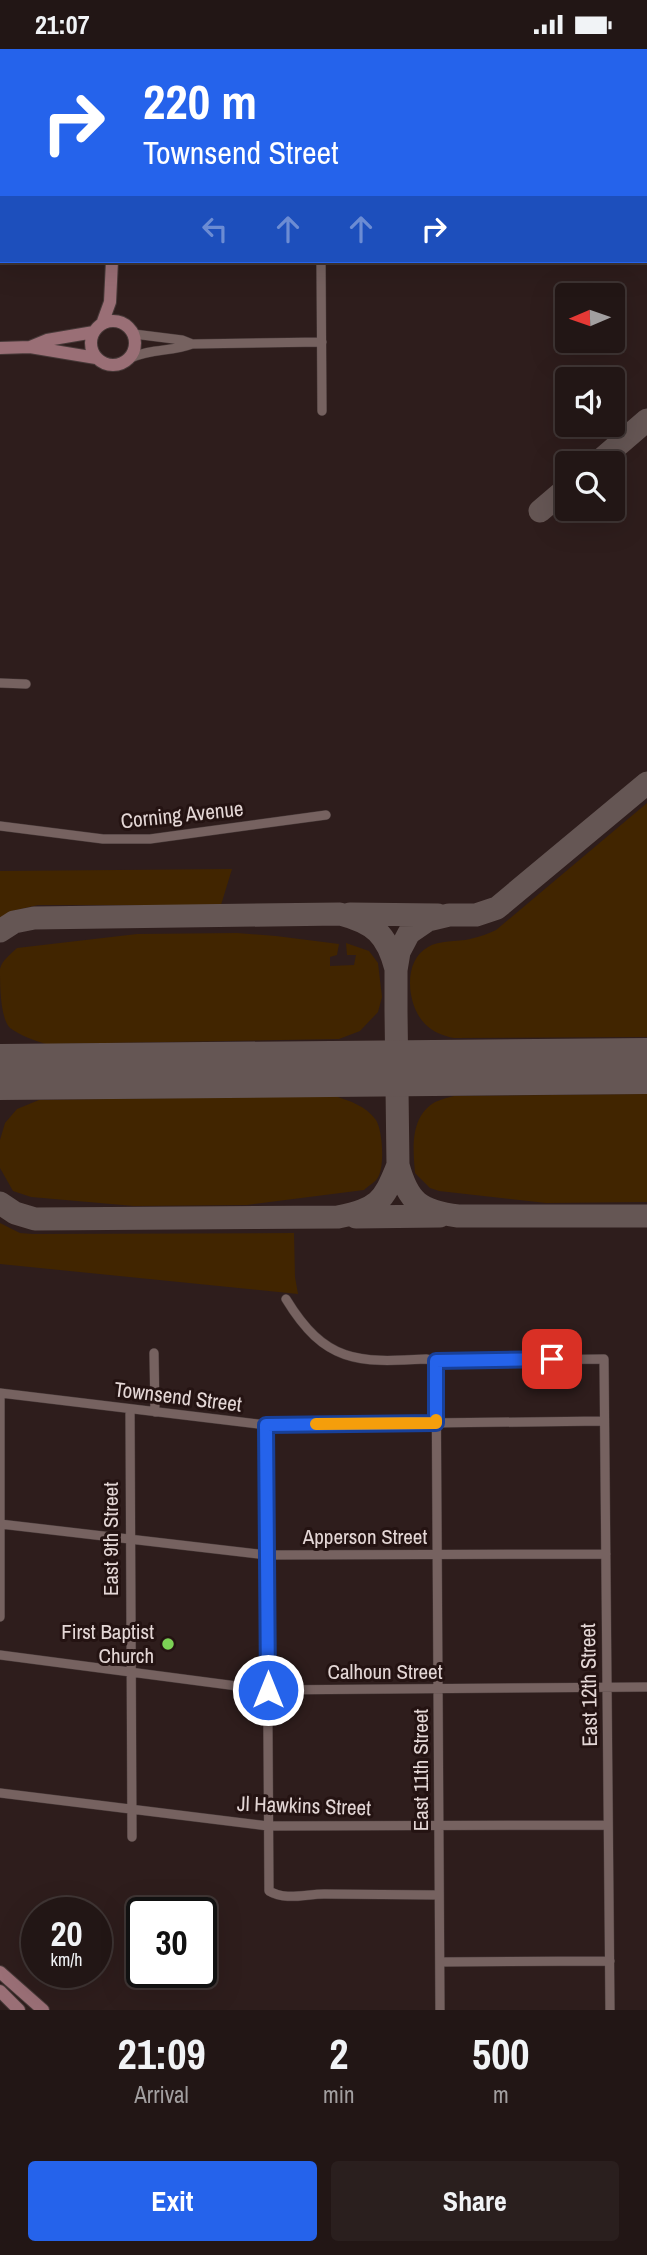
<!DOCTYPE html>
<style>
:root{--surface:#221615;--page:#2a1f1e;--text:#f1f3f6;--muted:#a29fa0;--line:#3f3534;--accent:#2563eb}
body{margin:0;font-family:"Archivo Narrow",sans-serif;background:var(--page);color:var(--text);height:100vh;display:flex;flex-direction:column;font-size:26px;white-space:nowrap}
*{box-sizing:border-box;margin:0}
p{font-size:23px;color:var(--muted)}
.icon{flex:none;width:38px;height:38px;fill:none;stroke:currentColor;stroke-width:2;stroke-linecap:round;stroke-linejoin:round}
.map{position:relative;height:1961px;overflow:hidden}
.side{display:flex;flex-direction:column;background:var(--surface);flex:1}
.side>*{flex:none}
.guide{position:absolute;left:0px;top:0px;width:648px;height:214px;box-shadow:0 7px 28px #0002,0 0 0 2px var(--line);background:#2563eb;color:#fff;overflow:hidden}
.needle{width:46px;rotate:268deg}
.buttons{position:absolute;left:555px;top:234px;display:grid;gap:14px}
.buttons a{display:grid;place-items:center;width:70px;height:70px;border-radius:7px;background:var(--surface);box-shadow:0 7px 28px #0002,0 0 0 2px var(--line);font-size:35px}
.speed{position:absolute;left:21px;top:1848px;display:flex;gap:14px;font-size:35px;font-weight:700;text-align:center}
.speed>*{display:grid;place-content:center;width:91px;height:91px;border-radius:50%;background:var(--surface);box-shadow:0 7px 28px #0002,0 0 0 2px var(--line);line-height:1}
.speed small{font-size:18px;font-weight:400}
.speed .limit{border:4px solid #111;border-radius:10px;background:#fff;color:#111}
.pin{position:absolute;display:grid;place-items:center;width:60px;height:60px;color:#fff;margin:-30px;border-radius:14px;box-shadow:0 4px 10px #0006}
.me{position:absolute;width:77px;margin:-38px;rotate:0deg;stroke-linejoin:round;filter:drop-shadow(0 0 5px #0008)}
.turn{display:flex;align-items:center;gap:24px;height:147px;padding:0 28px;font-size:32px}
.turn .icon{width:91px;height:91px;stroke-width:2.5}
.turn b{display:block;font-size:49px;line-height:60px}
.lanes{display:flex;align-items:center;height:66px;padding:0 28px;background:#0003;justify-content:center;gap:35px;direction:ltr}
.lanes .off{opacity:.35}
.eta{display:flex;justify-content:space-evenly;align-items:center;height:119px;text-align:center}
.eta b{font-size:42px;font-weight:700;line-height:49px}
.button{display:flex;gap:14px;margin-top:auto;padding:14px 28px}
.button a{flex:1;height:80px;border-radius:7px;background:var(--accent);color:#fff;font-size:28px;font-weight:700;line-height:80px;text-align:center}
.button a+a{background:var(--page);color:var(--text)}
.status{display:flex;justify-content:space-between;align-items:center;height:49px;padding:0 35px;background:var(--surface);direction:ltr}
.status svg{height:19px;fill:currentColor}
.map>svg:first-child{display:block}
.green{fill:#412500}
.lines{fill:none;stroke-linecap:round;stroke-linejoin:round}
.taxiway{stroke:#655654;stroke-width:23}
.runway{stroke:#655654;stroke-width:56}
.street-casing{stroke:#473938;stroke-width:10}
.secondary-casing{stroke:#473938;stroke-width:14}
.street{stroke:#766260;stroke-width:9}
.secondary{stroke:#9a6f76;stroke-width:12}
.route-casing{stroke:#184099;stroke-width:18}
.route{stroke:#2563eb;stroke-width:12}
.slow{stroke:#f59e0b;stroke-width:12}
.poi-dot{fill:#7cd155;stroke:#241312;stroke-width:2.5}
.labels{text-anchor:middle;stroke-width:6;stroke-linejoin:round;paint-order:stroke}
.street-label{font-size:21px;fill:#e4d7d6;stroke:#241312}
.poi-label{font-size:21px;fill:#e4d7d6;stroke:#241312;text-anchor:end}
</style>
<div class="status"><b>21:07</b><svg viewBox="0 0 49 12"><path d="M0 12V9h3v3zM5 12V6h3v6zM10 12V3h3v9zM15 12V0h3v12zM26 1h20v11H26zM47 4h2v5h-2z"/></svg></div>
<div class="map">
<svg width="647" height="1961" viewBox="0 0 647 1961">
<rect width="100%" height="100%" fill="#2e1d1c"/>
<path class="green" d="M647,754V988L454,989C443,987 433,983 425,975C407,957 402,912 428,898C439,891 457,893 470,890C479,888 488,885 496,881Z
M232,820L221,856H38L12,862L0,869V822Z
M237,884L276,887L339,895L337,906L330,908V917L354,916L356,906H347L346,894L369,902L378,914L382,948L378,963L360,982L339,990L46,995C33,991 21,987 10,979C0,969 0,935 0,920C2,911 11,905 17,899L137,885Z
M647,1045V1153L546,1154L439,1142L430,1139L415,1124C413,1101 410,1070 432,1055C438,1051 447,1049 454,1047Z
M335,1047C350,1052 366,1057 376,1071C383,1082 385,1120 377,1130C374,1134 368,1137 364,1141L247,1156L134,1157L31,1148L13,1142L0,1119V1091L5,1074L17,1060L39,1051Z
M0,1174L20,1184L33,1185L294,1184L295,1228L298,1245L0,1215Z"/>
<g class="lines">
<path class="taxiway" d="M646,184L647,183
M596,415L647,371
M540,462L567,439
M647,734L497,859L476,866H449L428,871L409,884L399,903L396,921V962L398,1116C408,1153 420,1162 458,1167H647
M350,865L438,866
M0,882L14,873L34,869L340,865C374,874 387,885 396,920
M0,1154L15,1164L35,1170L338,1168C378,1159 383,1154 398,1116
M356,1168L440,1167"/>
<path class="runway" d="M0,1023L647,1017"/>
<g class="street-casing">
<path id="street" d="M321,212L322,362
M134,285L182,291L192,295L322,293
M131,309C151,299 172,303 192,295
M0,634L26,635
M0,777L103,790H150L326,766
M286,1250C325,1314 357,1314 426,1310L436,1312L604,1310L610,1961
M154,1304L155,1363
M436,1312L440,1961
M0,1344L266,1376L604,1372
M130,1360L132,1788
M266,1376L269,1842C286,1852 305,1845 324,1845C362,1845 401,1846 439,1846
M0,1475L267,1506L606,1505
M0,1568V1344
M0,1606L268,1641L647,1638
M0,1744L268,1777L608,1776
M440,1913L610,1912"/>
</g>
<g class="secondary-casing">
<path id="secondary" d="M113,2V0
M91 294a22 22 0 1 1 44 0a22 22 0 1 1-44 0Z
M102,275L110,253L112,212
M30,298L47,291L94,283
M0,299L30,298L96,309
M0,1923L43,1961
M0,1942L19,1961"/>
</g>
<use href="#street" class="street"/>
<use href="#secondary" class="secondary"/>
</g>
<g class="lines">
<g class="route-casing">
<path id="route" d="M268,1641L266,1376L436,1374V1312L552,1310"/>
</g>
<use href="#route" class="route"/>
<path class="slow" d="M316,1375L436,1374V1371"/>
</g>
<circle class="poi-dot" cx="168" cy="1595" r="7"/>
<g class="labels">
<g class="street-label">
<text transform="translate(182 766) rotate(-6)" y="7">Corning Avenue</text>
<text transform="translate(178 1348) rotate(7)" y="7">Townsend Street</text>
<text x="365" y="1495">Apperson Street</text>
<text transform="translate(111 1490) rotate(-90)" y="7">East 9th Street</text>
<text x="385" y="1630">Calhoun Street</text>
<text transform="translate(589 1636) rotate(-91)" y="7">East 12th Street</text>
<text transform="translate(421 1721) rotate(-90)" y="7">East 11th Street</text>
<text transform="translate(304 1757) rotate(2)" y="7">Jl Hawkins Street</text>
</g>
<g class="poi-label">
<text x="154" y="1590">First Baptist<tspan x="154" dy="24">Church</tspan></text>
</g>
</g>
</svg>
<div class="buttons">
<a><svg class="needle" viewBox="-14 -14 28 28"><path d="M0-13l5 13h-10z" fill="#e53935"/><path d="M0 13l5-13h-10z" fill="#a29fa0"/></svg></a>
<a><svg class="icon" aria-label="sound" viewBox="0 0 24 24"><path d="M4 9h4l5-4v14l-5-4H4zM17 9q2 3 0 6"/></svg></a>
<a><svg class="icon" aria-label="search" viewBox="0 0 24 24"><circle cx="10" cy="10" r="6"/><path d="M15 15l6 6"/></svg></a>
</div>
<div class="speed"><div>20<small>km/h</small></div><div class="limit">30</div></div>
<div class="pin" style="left:552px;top:1310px;background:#d93025"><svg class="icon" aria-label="arrive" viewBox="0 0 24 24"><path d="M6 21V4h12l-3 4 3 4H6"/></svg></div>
<svg class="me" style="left:268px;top:1641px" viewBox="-20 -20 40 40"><circle r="17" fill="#2563eb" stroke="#fff" stroke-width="3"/><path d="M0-11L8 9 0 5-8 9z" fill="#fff"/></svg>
<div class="guide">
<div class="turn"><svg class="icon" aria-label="right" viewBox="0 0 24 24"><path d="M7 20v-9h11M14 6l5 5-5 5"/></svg><div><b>220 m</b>Townsend Street</div></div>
<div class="lanes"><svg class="icon off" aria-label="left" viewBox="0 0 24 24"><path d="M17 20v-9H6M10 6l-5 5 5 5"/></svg><svg class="icon off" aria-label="ahead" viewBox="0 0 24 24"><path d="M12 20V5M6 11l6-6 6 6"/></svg><svg class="icon off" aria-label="ahead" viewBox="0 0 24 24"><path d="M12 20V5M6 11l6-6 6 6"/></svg><svg class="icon" aria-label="right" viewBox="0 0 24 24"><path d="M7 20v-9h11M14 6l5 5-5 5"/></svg></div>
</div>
</div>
<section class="side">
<div class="eta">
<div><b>21:09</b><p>Arrival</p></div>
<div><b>2</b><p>min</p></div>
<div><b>500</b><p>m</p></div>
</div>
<div class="button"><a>Exit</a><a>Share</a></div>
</section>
